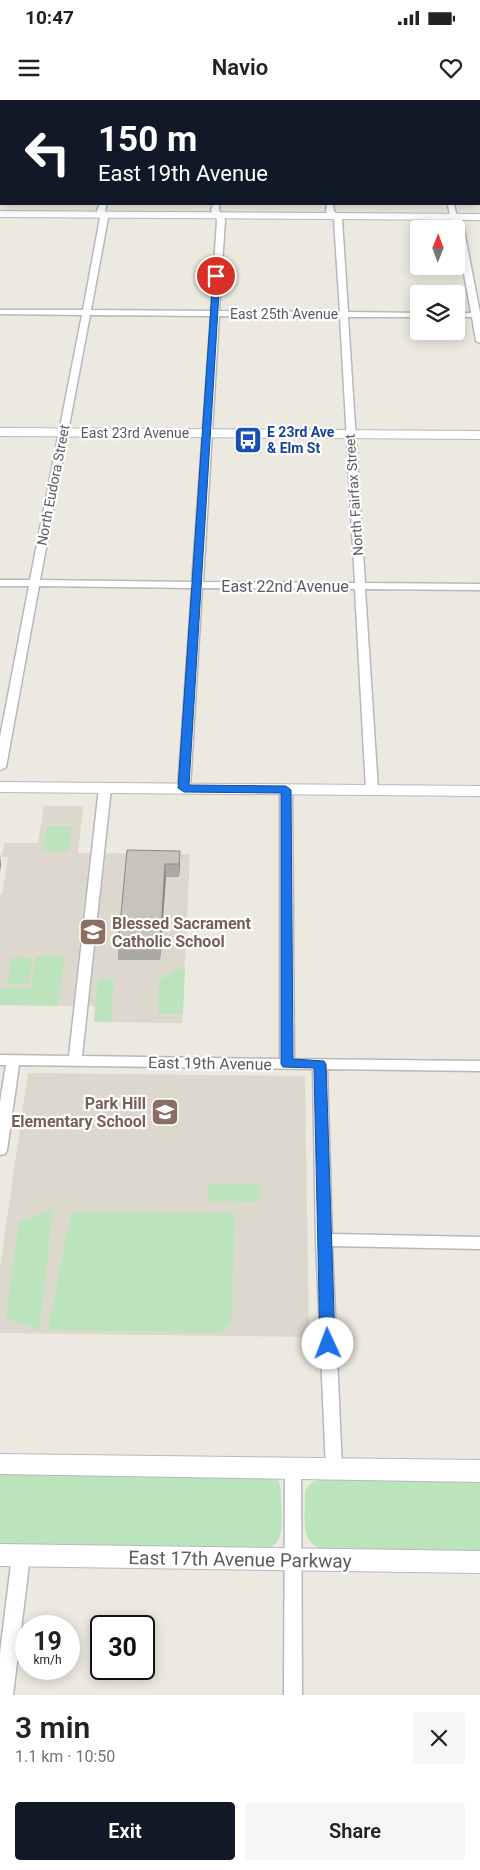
<!DOCTYPE html>
<meta charset="utf-8">
<style>
:root{--surface:#fff;--page:#f6f6f6;--text:#222;--muted:#767676;--accent:#111827}
body{margin:0;font-family:Roboto,sans-serif;background:var(--page);color:var(--text);height:100vh;display:flex;flex-direction:column;font-size:19px;white-space:nowrap}
*{box-sizing:border-box;margin:0}
p{font-size:16px;color:var(--muted)}
.icon{flex:none;width:28px;height:28px;fill:none;stroke:currentColor;stroke-width:2;stroke-linecap:round;stroke-linejoin:round}
.map{position:relative;height:1595px;overflow:hidden}
.side{display:flex;flex-direction:column;background:var(--surface);flex:1}
.side>*{flex:none}
.hud{position:absolute;left:0px;top:0px;width:480px;height:105px;box-shadow:0 2px 12px #0003;background:#111827;color:#fff;overflow:hidden}
.needle{width:32px;rotate:1deg}
.controls{position:absolute;left:410px;top:120px;display:grid;gap:10px}
.controls a{display:grid;place-items:center;width:55px;height:55px;border-radius:5px;background:var(--surface);box-shadow:0 2px 12px #0003;font-size:25px}
.speed{position:absolute;left:15px;top:1515px;display:flex;gap:10px;font-size:25px;font-weight:700;text-align:center}
.speed>*{display:grid;place-content:center;width:65px;height:65px;border-radius:50%;background:var(--surface);box-shadow:0 2px 12px #0003;line-height:1}
.speed small{font-size:12px;font-weight:400}
.speed .limit{border:2px solid #111;border-radius:8px;background:#fff;color:#111}
.pin{position:absolute;display:grid;place-items:center;width:42px;height:42px;color:#fff;margin:-21px;border:2px solid #fff;border-radius:50%;box-shadow:0 1px 5px #0007}
.me{position:absolute;width:55px;margin:-28px;rotate:358deg;stroke-linejoin:round;filter:drop-shadow(0 0 4px #0008)}
.turn{display:flex;align-items:center;gap:18px;height:105px;padding:0 15px;font-size:22px}
.turn .icon{width:65px;height:65px;stroke-width:2.5}
.turn b{display:block;font-size:35px;line-height:42px}
.round{display:grid;place-items:center;flex:none;width:52px;height:52px;border-radius:5px;background:var(--page)}
.head{display:flex;align-items:center;justify-content:space-between;height:85px;padding:0 15px}
h1{font-size:30px;font-weight:600;line-height:38px}
.cta{display:flex;gap:10px;margin-top:auto;padding:10px 15px}
.cta a{flex:1;height:58px;border-radius:5px;background:var(--accent);color:#fff;font-size:20px;font-weight:600;line-height:58px;text-align:center}
.cta a+a{background:var(--page);color:var(--text)}
.status{display:flex;justify-content:space-between;align-items:center;height:35px;padding:0 25px;background:var(--surface);direction:ltr}
.status svg{height:14px;fill:currentColor}
header{display:flex;justify-content:space-between;align-items:center;height:65px;padding:0 15px;background:var(--surface);font-size:22px;font-weight:600}
.map>svg:first-child{display:block}
.education{fill:#dcd8ce}
.green{fill:#bbe4bc}
.lines{fill:none;stroke-linecap:round;stroke-linejoin:round}
.street-casing{stroke:#b6b8bd;stroke-width:3}
.secondary-casing{stroke:#b6b9bf;stroke-width:2}
.street{fill:#fff;fill-rule:evenodd}
.secondary{fill:#fff;fill-rule:evenodd}
.wall{fill:#aba9a3}
.shaded-wall{fill:#8b8984}
.building{fill:#c7c4bd;stroke:#8b8984}
.route{fill:#1a73e8;stroke:#114b97}
.labels{text-anchor:middle;stroke-width:4.5;stroke-linejoin:round;paint-order:stroke}
.far-street-label{font-size:14px;fill:#595c61;stroke:#fff}
.far-transit-label{font-size:14px;font-weight:bold;fill:#164399;stroke:#fff;text-anchor:start}
.street-label{font-size:16px;fill:#595c61;stroke:#fff}
.education-label{font-size:16px;font-weight:bold;fill:#785e54;stroke:#fff;text-anchor:start}
.near-street-label{font-size:19px;fill:#595c61;stroke:#fff}
</style>
<div class="status"><b>10:47</b><svg viewBox="0 0 49 12"><path d="M0 12V9h3v3zM5 12V6h3v6zM10 12V3h3v9zM15 12V0h3v12zM26 1h20v11H26zM47 4h2v5h-2z"/></svg></div>
<header><svg class="icon" aria-label="menu" viewBox="0 0 24 24"><path d="M4 6h16M4 12h16M4 18h16"/></svg>Navio<svg class="icon" aria-label="heart" viewBox="0 0 24 24"><path d="M12 20l-8-8c-3-5 5-10 8-4 3-6 11-1 8 4z"/></svg></header>
<div class="map">
<svg width="480" height="1595" viewBox="0 0 480 1595">
<rect width="100%" height="100%" fill="#ece9e0"/>
<path class="education" d="M44,706H83L78,753L190,754L182,923L94,922L95,906L0,905V794H2L8,757H2L4,743H38Z
M28,973L305,976L309,1237L0,1233V1168Z"/>
<path class="green" d="M47,726H72L68,751H43Z
M36,856H64L58,906L0,905V888H31Z
M12,857L32,858L29,884H8Z
M175,869L185,870L183,914H158L159,881Z
M98,879H112L114,881L111,922H94Z
M209,1084H260V1102L208,1101Z
M53,1109L39,1230L6,1218L19,1122Z
M76,1112L235,1113L231,1224L219,1233L48,1230L70,1118Z
M0,1373L273,1377L278,1380L280,1385C281,1398 285,1435 276,1443C272,1447 267,1448 261,1448L0,1445Z
M323,1379L480,1382V1452L322,1449C298,1443 306,1411 305,1391C309,1383 314,1381 323,1379Z"/>
<g class="lines">
<g class="street-casing">
<path id="street" d="M119,0H125V1H119Z
M221,0H227V1H221Z
M322,0H328V1H322Z
M430,0H436V1H430Z
M0,31H1V35H0Z
M479,31H480V35H479Z
M100,104H107L105,110L108,118L91,210L211,211L217,120L211,110L213,104H219V110L225,120L219,211L340,212L334,120L326,112L327,104H333L334,111L342,119L348,212L419,213V217H348L365,483L480,484V490L365,489L378,690L376,693H368L366,690L355,489L202,488L190,689L184,693L178,689L192,488L39,486L6,667L0,670V637L29,486H0V480H30L82,215L0,214V210H83L100,118L97,110ZM90,215L211,216L192,482L40,480ZM219,216L340,217L355,483L203,482Z
M448,104H454L456,113L462,120L480,213V243L476,241L472,217H456V213H471L456,129C454,120 448,113 448,104Z
M105,684L111,688L82,956L280,959V689L286,685L292,689L294,959L480,961V971L327,969L332,1134L480,1137V1149L332,1146L342,1369L340,1374L334,1377L328,1374L326,1369L316,1140L313,969L19,965L7,1050L5,1054L0,1055V1002L6,965H0V955L69,956L99,688Z
M293,1361L299,1363L301,1368L302,1595H284L285,1368L287,1363Z
M21,1448L27,1450L30,1456L13,1595H0V1553L12,1456L15,1450Z"/>
</g>
<g class="secondary-casing">
<path id="secondary" d="M0,111L480,114V120L0,117Z
M0,328L480,331V339L0,336Z
M0,682L480,686V696L0,692Z
M0,1354L480,1360V1382L0,1374Z
M0,1444L480,1451V1473L0,1466Z"/>
</g>
<use href="#street" class="street"/>
<use href="#secondary" class="secondary"/>
</g>
<path class="wall" d="M127,750L180,764L179,777H166L160,860H118V846Z"/>
<path class="shaded-wall" d="M180,751V764L179,777V764Z
M0,754L1,765L0,772Z
M165,764L166,777L160,860V846Z"/>
<path class="building" d="M127,750L180,751L179,764H165L160,846H118Z"/>
<path class="route" d="M216,174L220,176L189,685L286,686L291,690L293,959L324,961L326,964L335,1244L333,1248L328,1250L323,1248L320,1244L314,968L283,967L281,964V693L184,692L178,688L213,176Z"/>
<defs>
<g id="bus-square" transform="scale(1.4375)"><rect x="-9" y="-9" width="18" height="18" rx="4" fill="#1a4fb4" stroke="#fff"/><path d="M-5-6H5V4H4V6H2V4H-2V6H-4V4H-5ZM-3.5-4V0h7V-4ZM-3.5 1.2v1.5H-2V1.2ZM2 1.2v1.5H3.5V1.2Z" fill="#fff"/></g>
<g id="school-square" transform="scale(1.4375)"><rect x="-9" y="-9" width="18" height="18" rx="4" fill="#8d6e63" stroke="#fff"/><path d="M0-5L7-2L0 1L-7-2ZM-4 1L0 2.5L4 1V4Q0 6-4 4Z" fill="#fff"/></g>
</defs>
<g fill-rule="evenodd">
<use href="#bus-square" x="248" y="340"/>
<use href="#school-square" x="93" y="832"/>
<use href="#school-square" x="165" y="1012"/>
</g>
<g class="labels">
<g class="far-street-label">
<text x="284" y="219">East 25th Avenue</text>
<text x="135" y="338">East 23rd Avenue</text>
<text transform="translate(53 385) rotate(-79)" y="5">North Eudora Street</text>
<text transform="translate(354 395) rotate(-94)" y="5">North Fairfax Street</text>
</g>
<g class="far-transit-label">
<text x="267" y="337">E 23rd Ave<tspan x="267" dy="16">&amp; Elm St</tspan></text>
</g>
<g class="street-label">
<text x="285" y="492">East 22nd Avenue</text>
<text transform="translate(210 963) rotate(1)" y="6">East 19th Avenue</text>
</g>
<g class="education-label">
<text x="112" y="829">Blessed Sacrament<tspan x="112" dy="18">Catholic School</tspan></text>
<text x="146" y="1009" text-anchor="end">Park Hill<tspan x="146" dy="18">Elementary School</tspan></text>
</g>
<g class="near-street-label">
<text transform="translate(240 1459) rotate(1)" y="7">East 17th Avenue Parkway</text>
</g>
</g>
</svg>
<div class="controls">
<a><svg class="needle" viewBox="-14 -14 28 28"><path d="M0-13l5 13h-10z" fill="#e53935"/><path d="M0 13l5-13h-10z" fill="#767676"/></svg></a>
<a><svg class="icon" aria-label="layers" viewBox="0 0 24 24"><path d="M12 4l9 5-9 5-9-5zM3 14l9 5 9-5"/></svg></a>
</div>
<div class="speed"><div>19<small>km/h</small></div><div class="limit">30</div></div>
<div class="pin" style="left:216px;top:176px;background:#d93025"><svg class="icon" aria-label="arrive" viewBox="0 0 24 24"><path d="M6 21V4h12l-3 4 3 4H6"/></svg></div>
<svg class="me" style="left:328px;top:1244px" viewBox="-20 -20 40 40"><circle r="19" fill="#fff"/><path d="M0-13L10 11 0 6-10 11z" fill="#1a73e8"/></svg>
<div class="hud">
<div class="turn"><svg class="icon" aria-label="left" viewBox="0 0 24 24"><path d="M17 20v-9H6M10 6l-5 5 5 5"/></svg><div><b>150 m</b>East 19th Avenue</div></div>
</div>
</div>
<section class="side">
<div class="head"><div><h1>3 min</h1><p>1.1 km · 10:50</p></div><a class="round"><svg class="icon" aria-label="close" viewBox="0 0 24 24"><path d="M6 6l12 12M18 6L6 18"/></svg></a></div>
<div class="cta"><a>Exit</a><a>Share</a></div>
</section>
